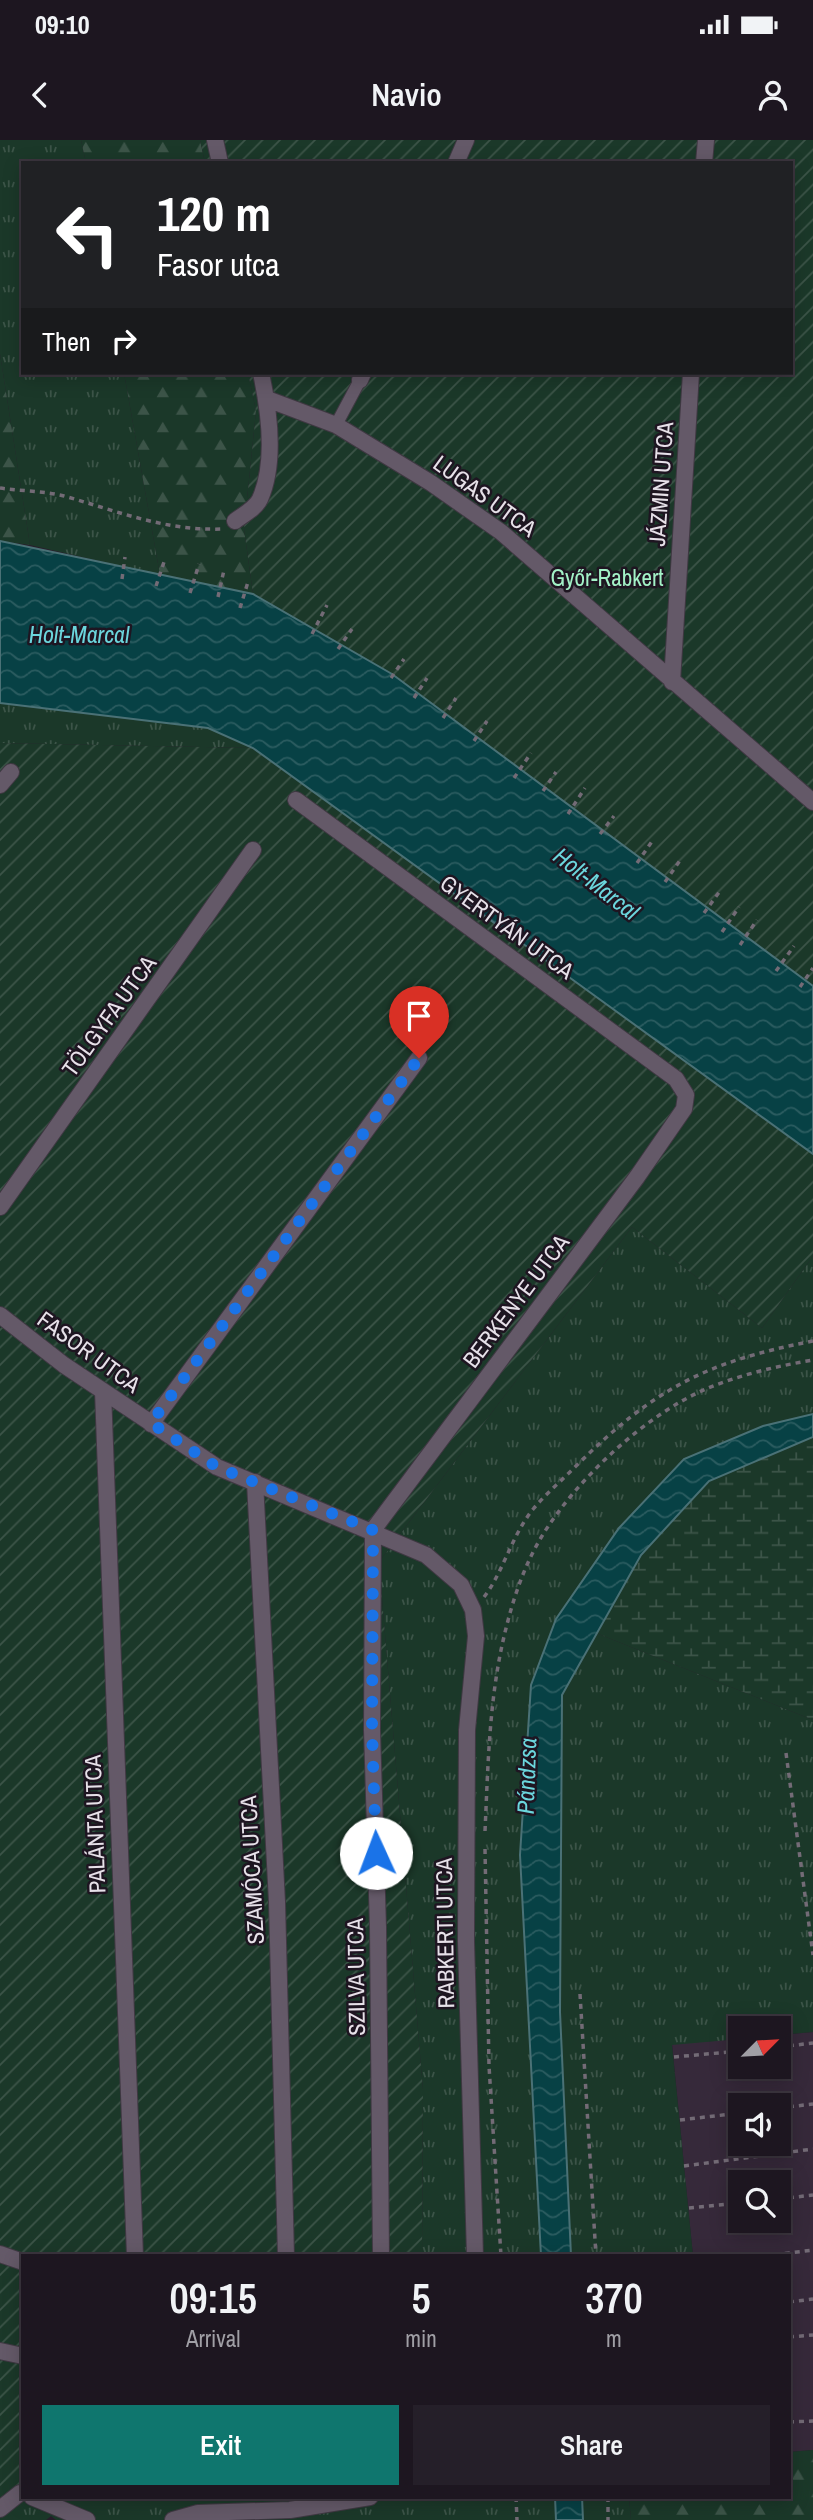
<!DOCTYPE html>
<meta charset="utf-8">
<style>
:root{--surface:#1d1620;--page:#251f29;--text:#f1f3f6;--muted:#a09fa5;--line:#3b353e;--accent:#0f766e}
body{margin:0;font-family:"Archivo Narrow",sans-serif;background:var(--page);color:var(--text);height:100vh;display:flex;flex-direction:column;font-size:26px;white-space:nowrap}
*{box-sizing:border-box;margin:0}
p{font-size:23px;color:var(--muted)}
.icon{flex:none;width:38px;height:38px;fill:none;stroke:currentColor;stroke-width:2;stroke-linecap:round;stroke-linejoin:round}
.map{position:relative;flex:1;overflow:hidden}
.details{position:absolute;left:21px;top:2114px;width:770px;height:245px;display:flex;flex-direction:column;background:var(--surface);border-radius:0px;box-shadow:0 4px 18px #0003,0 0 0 2px var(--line)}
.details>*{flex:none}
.banner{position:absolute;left:21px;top:21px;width:772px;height:214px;border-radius:0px;box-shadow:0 4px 18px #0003,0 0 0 2px var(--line);background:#202124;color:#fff;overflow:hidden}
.needle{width:46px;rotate:66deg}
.tools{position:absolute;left:728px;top:1876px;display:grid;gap:14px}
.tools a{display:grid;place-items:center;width:63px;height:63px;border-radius:0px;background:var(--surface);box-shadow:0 4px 18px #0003,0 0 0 2px var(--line);font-size:35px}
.pin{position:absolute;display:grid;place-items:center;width:60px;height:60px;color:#fff;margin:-72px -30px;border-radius:50% 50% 50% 0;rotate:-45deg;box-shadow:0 0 7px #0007}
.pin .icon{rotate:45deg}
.me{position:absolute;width:77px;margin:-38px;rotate:358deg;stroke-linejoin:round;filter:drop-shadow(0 0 5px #0008)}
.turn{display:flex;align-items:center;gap:24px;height:147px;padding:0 21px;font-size:32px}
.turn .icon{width:91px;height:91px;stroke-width:2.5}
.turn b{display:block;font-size:49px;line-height:60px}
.then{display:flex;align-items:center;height:66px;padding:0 21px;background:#0003;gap:14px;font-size:26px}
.eta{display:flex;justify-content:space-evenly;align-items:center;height:119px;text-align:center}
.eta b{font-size:42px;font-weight:600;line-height:49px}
.cta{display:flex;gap:14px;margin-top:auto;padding:14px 21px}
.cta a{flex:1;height:80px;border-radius:0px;background:var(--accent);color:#fff;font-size:28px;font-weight:600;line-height:80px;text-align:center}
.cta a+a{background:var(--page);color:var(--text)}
.status{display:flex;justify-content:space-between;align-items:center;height:49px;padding:0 35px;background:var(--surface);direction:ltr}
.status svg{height:19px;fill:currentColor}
header{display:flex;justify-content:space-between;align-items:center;height:91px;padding:0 21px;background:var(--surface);font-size:32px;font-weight:600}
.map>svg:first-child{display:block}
.built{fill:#36293a;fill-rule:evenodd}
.grass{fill:url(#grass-tufts)}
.forest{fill:url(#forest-firs)}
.wetland{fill:url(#wetland-marsh)}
.garden{fill:url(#garden-furrows)}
.water{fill:url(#water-waves);stroke:#4a7176;stroke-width:2}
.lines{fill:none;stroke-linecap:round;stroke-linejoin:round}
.pedestrian-casing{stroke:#3f3842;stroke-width:14}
.minor-casing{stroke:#3f3842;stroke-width:18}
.path{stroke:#736b76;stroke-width:3.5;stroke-dasharray:5 5;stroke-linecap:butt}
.pedestrian{stroke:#645968;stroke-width:12}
.minor{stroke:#645968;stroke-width:16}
.route{stroke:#1a73e8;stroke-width:12;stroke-dasharray:0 21.6}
.labels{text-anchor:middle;stroke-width:5;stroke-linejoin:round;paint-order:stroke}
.street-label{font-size:23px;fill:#e7e1e9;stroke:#1e1521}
.park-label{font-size:23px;fill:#a3f2c7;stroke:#1e1521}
.water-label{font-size:24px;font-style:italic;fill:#6bd6dd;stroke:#1e1521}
</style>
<div class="status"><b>09:10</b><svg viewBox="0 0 49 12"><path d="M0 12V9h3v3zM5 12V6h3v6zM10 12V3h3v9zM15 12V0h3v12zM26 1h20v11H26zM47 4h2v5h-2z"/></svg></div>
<header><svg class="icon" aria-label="back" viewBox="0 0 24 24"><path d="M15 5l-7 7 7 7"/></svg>Navio<svg class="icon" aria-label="person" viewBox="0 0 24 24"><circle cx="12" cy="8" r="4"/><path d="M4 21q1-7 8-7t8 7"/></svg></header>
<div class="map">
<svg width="813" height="2380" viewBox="0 0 813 2380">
<defs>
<pattern id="grass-tufts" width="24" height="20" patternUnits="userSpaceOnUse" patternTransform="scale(1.75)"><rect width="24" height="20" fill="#1b3829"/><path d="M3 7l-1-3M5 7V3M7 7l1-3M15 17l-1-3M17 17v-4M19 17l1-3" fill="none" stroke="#3c5448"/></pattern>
<pattern id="forest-firs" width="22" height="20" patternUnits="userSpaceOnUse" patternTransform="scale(1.75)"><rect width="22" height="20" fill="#1b3829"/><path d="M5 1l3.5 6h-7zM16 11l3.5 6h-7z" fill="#3c5448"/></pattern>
<pattern id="wetland-marsh" width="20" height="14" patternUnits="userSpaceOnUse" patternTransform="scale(1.75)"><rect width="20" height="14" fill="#1b3829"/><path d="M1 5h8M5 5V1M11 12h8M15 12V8" fill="none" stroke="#3c5448"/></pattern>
<pattern id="garden-furrows" width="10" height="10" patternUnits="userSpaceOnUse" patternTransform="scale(1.75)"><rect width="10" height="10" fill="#1b3829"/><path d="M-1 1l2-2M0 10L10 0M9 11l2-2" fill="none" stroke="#3c5448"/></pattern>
<pattern id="water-waves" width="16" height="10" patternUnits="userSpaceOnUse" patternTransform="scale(1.75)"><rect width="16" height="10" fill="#074145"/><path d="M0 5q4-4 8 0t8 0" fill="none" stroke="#2b5c60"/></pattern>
</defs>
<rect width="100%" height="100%" fill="#271e2b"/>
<path class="built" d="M813,1892V2310L789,2312V2116H693L672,1904L740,1899V1927H779V1895ZM740,1965H779V2004H740ZM740,2042H779V2081H740Z"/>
<path class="grass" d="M0,0H81L86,23H23V233H124L160,435L30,405L0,214Z
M0,563L208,588L253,608L0,603Z
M632,1087L762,1188L813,1116V1274L763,1286L684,1319L619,1388L556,1479L531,1545L520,1715L541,2116H422L423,1950L379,1422Z
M596,1493L813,1580V1892L779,1895V1888H740V1899L672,1905L693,2116H571L560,1872L562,1555Z
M23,2344V2357H555L556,2380H56L51,2376L46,2380H0V2361Z
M582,2357H629L631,2380H583Z"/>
<path class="forest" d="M81,0H200L205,23H86Z
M0,214L30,405L0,401Z
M124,233H248L256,271L244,389L253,454L160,435Z
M813,2310V2380H631L629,2357H789V2312Z"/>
<path class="wetland" d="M808,1296L813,1297V1580L596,1493L641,1415L709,1341Z"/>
<path class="garden" d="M200,0H813V846L392,534L253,454L244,389L256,271L248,233H791V23H205Z
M0,603L253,608L813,1014V1116L762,1188L632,1087L379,1422L423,1950L422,2116H23V2344L0,2361Z"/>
<path class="water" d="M0,401L253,454L392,534L813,846V1014L253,608L208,588L0,563Z
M813,1274V1297L709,1341L641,1415L562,1555L560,1872L571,2116H541L520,1715L531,1545L556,1479L619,1388L684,1319L763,1286Z
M555,2357H582L583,2380H556Z"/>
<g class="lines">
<g class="pedestrian-casing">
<path id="pedestrian" d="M336,285L360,240"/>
</g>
<g class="minor-casing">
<path id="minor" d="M215,0L220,23
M456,23L466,0
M704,23L706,0
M360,240L363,233
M267,259L336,285L431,343L501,392L813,662
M235,381C243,375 256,368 260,359C276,323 269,270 261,233
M672,542L691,233
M0,645L11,632
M296,660L676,939L686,955L684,969L637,1037L373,1390L372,1590L378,1787L381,2116
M0,1067L253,710
M0,1175L64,1225L217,1327L426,1415L461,1445L473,1470L476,1496L467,1590L466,1801L475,2116
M103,1251L135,2116
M151,1284L419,918
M255,1342L277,1762L286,2116
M0,2114L23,2122
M0,2211L23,2216
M32,2357L87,2380
M0,2369L20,2353
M173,2380L198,2373L290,2370L370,2357"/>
</g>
<path class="path" d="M0,348C21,351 44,351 64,356C117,371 165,391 221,389
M122,439L125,417
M156,446L164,422
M190,453L199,424
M218,457L224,430
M240,468L248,442
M312,494L327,465
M338,509L352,489
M391,538L404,519
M414,558L427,538
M443,578L456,558
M474,601L487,581
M514,638L531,613
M543,651L556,632
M568,674L585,648
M600,694L614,676
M637,723L653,700
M665,742L681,719
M704,773L720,751
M722,792L739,767
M740,805L757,780
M776,831L794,806
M800,847L813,828
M484,1457C504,1431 511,1396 534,1368C547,1353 562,1340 576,1326C654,1249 705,1222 813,1201
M786,1613L813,1815
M485,1691C488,1627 489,1563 503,1501C511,1465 523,1427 542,1396C576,1340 645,1275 706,1249C739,1235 777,1226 813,1220
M485,1709L489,1926L501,2116
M580,1854L596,2116
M779,1907L813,1903
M674,1917L740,1911
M779,1968L813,1964
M680,1980L740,1973
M684,2026L813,2009
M779,2059L813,2055
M689,2068L740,2063
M765,2116L813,2110
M789,2162L813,2159
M789,2197L813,2195
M789,2282L813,2281
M516,2357L517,2380
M608,2357V2380"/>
<use href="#pedestrian" class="pedestrian"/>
<use href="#minor" class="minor"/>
</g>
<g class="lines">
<path class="route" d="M376,1713L372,1590L373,1390L217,1327L151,1283L419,918"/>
</g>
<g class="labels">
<g class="street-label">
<text transform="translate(661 344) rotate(-86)" y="8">JÁZMIN UTCA</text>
<text transform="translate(485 356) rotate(36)" y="8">LUGAS UTCA</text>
<text transform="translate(507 787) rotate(36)" y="8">GYERTYÁN UTCA</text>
<text transform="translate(109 876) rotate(-54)" y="8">TÖLGYFA UTCA</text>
<text transform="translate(516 1161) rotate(-53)" y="8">BERKENYE UTCA</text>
<text transform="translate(89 1212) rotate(36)" y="8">FASOR UTCA</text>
<text transform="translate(95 1684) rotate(-92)" y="8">PALÁNTA UTCA</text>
<text transform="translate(252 1730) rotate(-93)" y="8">SZAMÓCA UTCA</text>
<text transform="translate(445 1793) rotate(-91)" y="8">RABKERTI UTCA</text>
<text transform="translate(356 1837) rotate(-91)" y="8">SZILVA UTCA</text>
</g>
<g class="park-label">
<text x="607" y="446">Győr-Rabkert</text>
</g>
<g class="water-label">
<text x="79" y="503">Holt-Marcal</text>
<text transform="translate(596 744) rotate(38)" y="8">Holt-Marcal</text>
<text transform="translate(527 1636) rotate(-88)" y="8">Pándzsa</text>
</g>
</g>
</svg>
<div class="tools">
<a><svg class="needle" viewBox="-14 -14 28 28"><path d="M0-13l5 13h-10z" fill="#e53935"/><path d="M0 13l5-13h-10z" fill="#a09fa5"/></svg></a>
<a><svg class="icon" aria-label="sound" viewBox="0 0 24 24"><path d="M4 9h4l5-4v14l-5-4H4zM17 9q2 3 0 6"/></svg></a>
<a><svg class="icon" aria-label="search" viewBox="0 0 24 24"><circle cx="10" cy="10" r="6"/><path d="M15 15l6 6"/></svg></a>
</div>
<div class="pin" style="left:419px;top:918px;background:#d93025"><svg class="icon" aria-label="arrive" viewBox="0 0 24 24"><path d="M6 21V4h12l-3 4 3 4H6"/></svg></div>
<svg class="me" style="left:376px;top:1713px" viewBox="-20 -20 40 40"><circle r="19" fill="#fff"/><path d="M0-13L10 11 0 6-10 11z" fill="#1a73e8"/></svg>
<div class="banner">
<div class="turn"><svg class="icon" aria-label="left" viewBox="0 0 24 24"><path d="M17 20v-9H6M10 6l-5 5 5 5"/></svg><div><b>120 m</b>Fasor utca</div></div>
<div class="then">Then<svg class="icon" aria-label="right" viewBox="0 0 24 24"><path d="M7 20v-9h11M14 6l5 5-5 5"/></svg></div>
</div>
<section class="details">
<div class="eta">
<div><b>09:15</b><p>Arrival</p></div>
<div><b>5</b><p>min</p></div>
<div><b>370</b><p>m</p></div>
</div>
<div class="cta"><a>Exit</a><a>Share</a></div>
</section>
</div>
